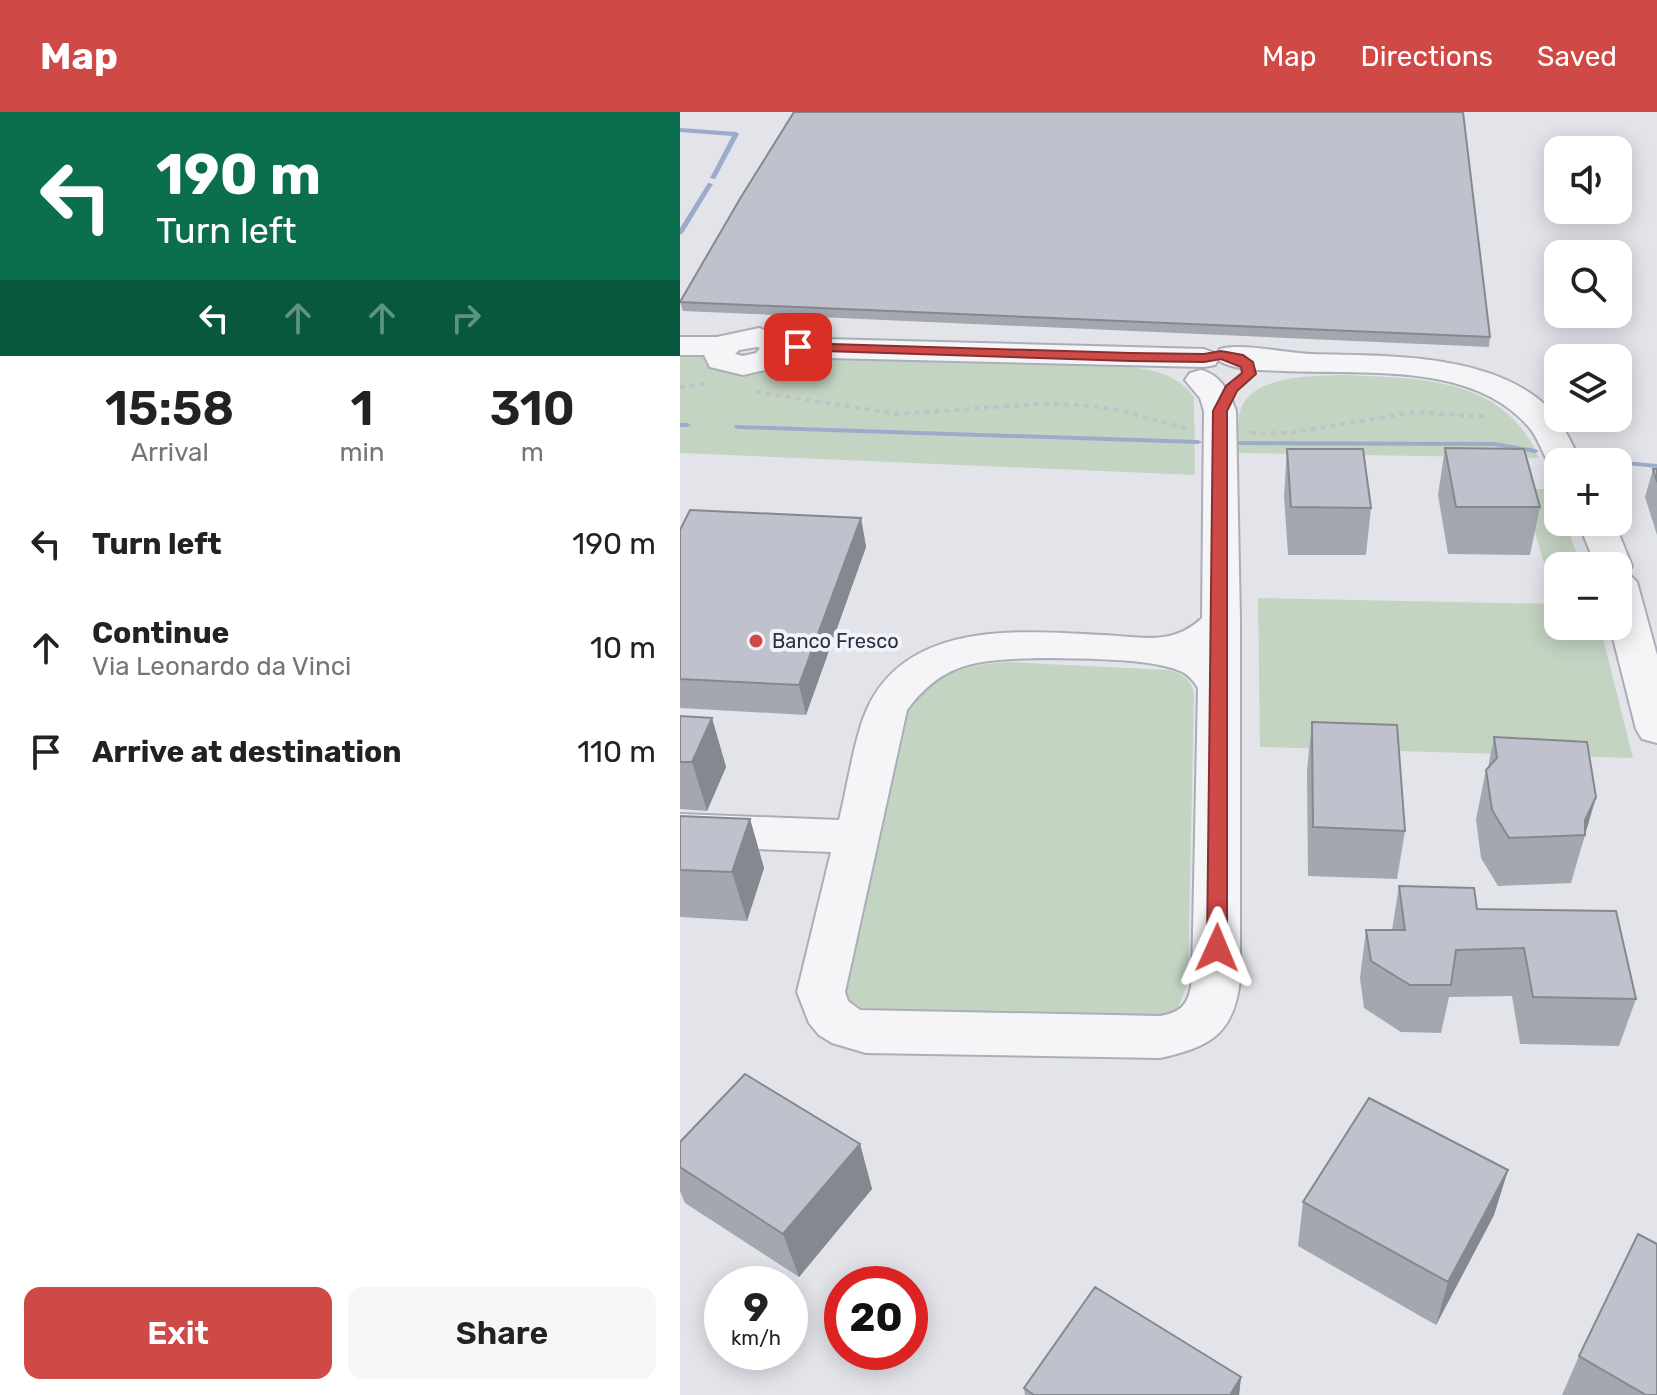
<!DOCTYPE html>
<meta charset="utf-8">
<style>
:root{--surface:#fff;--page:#f6f6f6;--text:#222;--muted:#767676;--accent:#cf4947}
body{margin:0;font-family:Rubik,sans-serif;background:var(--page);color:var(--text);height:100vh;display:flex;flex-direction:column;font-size:30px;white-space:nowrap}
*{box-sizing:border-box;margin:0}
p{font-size:26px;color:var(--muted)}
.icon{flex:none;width:44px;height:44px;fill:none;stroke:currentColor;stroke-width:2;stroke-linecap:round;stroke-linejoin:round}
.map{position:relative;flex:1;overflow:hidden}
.sheet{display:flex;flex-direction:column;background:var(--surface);width:680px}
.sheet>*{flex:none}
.banner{background:#0b6e4f;color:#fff;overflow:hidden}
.fabs{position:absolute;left:864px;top:24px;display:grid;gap:16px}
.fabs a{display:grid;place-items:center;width:88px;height:88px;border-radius:16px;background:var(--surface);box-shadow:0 4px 20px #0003;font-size:40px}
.speed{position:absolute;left:24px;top:1154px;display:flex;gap:16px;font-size:40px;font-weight:700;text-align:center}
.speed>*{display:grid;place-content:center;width:104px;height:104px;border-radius:50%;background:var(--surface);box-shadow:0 4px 20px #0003;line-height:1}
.speed small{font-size:20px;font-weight:400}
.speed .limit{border:12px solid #d22;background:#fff;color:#111}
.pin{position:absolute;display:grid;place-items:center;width:68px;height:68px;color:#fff;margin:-34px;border-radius:16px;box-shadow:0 4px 12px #0006}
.me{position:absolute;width:88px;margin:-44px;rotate:1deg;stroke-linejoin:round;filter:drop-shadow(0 0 6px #0008)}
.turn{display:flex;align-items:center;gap:28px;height:168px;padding:0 24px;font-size:36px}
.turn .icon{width:104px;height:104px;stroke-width:2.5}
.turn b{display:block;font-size:56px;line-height:68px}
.lanes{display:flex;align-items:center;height:76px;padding:0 24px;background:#0003;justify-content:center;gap:40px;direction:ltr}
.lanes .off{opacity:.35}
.eta{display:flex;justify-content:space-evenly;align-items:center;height:136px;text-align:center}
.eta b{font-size:48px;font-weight:600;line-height:56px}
.primary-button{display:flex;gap:16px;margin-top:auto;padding:16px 24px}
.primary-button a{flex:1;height:92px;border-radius:16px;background:var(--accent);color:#fff;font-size:32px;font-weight:600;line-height:92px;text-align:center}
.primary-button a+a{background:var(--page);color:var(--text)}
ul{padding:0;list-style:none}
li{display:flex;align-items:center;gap:24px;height:104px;padding:0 24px}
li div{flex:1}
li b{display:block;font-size:30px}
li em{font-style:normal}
header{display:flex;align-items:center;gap:48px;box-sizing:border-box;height:112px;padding:0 40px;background:var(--accent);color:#fff}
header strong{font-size:38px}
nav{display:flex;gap:44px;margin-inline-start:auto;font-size:28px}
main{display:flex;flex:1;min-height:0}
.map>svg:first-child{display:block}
.green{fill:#c4d4c3}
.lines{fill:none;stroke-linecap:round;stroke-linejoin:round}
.stream{fill:#9dabca;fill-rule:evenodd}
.minor-casing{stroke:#abaeb8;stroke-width:4}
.path{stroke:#c0c2c9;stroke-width:4;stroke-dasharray:5 5;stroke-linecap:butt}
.minor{fill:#f5f5f8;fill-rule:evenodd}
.wall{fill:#a4a7b0}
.shaded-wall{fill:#868890}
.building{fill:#bfc2cd;stroke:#868890;stroke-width:2}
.route{fill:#cf4947;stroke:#872f2e;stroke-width:2}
.poi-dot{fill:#cf4947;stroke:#f2f3f8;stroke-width:3}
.labels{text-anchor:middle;stroke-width:8;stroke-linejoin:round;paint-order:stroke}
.poi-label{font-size:20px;fill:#2a2f42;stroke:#f2f3f8;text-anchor:start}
</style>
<header>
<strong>Map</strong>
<nav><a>Map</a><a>Directions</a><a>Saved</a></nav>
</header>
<main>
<section class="sheet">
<div class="banner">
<div class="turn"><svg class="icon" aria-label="left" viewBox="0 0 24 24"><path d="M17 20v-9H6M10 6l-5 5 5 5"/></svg><div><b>190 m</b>Turn left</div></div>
<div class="lanes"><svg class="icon" aria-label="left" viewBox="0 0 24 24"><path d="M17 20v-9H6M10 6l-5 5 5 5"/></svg><svg class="icon off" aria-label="ahead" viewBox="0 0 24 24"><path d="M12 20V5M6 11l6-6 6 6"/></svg><svg class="icon off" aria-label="ahead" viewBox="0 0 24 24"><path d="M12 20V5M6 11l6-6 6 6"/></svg><svg class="icon off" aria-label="right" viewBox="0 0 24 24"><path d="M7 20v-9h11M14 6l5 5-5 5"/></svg></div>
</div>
<div class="eta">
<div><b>15:58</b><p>Arrival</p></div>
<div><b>1</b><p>min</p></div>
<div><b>310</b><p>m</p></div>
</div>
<ul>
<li><svg class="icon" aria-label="left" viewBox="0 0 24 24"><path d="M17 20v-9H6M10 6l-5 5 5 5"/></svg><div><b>Turn left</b></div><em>190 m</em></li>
<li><svg class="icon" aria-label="ahead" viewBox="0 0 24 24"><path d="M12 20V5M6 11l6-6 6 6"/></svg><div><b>Continue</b><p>Via Leonardo da Vinci</p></div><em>10 m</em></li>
<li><svg class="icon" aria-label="arrive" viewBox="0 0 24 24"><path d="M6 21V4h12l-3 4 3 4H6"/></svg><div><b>Arrive at destination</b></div><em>110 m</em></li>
</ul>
<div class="primary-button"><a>Exit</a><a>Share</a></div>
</section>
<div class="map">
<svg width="977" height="1283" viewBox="0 0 977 1283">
<rect width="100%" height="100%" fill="#e2e4ea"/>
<path class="green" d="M0,239L439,254C466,256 497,260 514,285L515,363L0,341Z
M667,263C744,267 824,265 859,346L558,341C559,326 555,306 563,292C580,262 637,264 667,263Z
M842,377H869L878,395V410H885L901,454H878V514H920L953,646L580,635L578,486L876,492Z
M326,550L489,558C503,561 510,567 514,581L508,871L498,896L488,904H186L166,894L163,872L221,607C243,565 282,553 326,550Z"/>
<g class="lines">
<path class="stream" d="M0,16L56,20L59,22L35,67L30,66L52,24L0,20Z
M28,71L33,72L3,121L0,123V116Z
M0,311H7L11,313L7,315H0Z
M55,313L518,328L522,330L518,332L58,317L54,315Z
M553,329L814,330L855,337L859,339L855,341L814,334L556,333L552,331Z
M900,345L977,352V356L938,352V350L903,349H900Z"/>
<g class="minor-casing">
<path id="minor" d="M79,216L107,226L524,237L537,242L540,237C565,231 604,241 631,242C706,244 820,240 874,302C885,316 893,334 901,350H878V359L872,357C863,344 859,326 848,314C791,249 682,263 604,259C584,258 554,259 538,248L535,253L524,255L105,245L98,255L63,263L30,255L24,243H0V225H37ZM77,235L80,236L76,241L63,244L55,242L59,238Z
M521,258C541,263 550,281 556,299L560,508V868C554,922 530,935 480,946L186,941L152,931L139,923L129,911L117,880L151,740L0,734V702L159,708C167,677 175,621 188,595C230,507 344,519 424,523C461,525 493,534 522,506L524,299L520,286L505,268L510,261ZM358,546C394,547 469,545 500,559C508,562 513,568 518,576L512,868C509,891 503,900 480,904L180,898L168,889L165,880L227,598C264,548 300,548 358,546Z
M898,410H934L952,454L948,461L957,470L977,543V631L962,627L956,617L930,514H938V454H916Z"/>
</g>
<path class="path" d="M0,275L27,272
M76,280L218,302L358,292L401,293L439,298L509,317
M571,321H609L735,300L806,305"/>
<use href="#minor" class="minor"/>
</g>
<path class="wall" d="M0,190L810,225L809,235L3,199Z
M765,336L860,395L850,443L768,442L758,383Z
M607,337L691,396L686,443H608L604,384Z
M973,357H977V423L965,385Z
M181,406L186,435L126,603L0,596V418Z
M0,604L32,606L46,655L27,699L0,697Z
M632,610L725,719L717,767L628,764L627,658Z
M814,625L916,685L891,771L818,774L801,746L796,707L806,658L808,656Z
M0,704L70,707L84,756L67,809L0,805Z
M719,774L797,797L956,887L939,934L840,932L832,884L769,885L761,921L721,920L684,896L680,866L686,818H712Z
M0,1030L180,1032L192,1077L119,1165L5,1091L0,1079Z
M828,1058L814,1103L756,1213L618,1134L623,1090Z
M899,1244L977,1283H882Z
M561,1265L559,1283H345L344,1276Z"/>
<path class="shaded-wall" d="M181,406L186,435L126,603L119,573Z
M32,606L46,655L27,699L12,650Z
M916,685L901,736L905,723V708Z
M70,707L84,756L67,809L52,760Z
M180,1032L192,1077L119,1165L103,1122Z
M828,1058L814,1103L756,1213L768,1170Z
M561,1265L559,1283H550Z"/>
<path class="building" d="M114,0H783L810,225L0,190L61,85Z
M765,336L844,337L860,395H776Z
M607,337H683L691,396L611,395Z
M973,357H977V370Z
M10,398L181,406L119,573L0,567V418Z
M0,604L32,606L12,650H0Z
M632,610L717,613L725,719L633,715Z
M814,625L907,630L916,685L905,708V723L829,726L812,698L806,658L817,646Z
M0,704L70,707L52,760L0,758Z
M719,774L794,776L797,797L936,799L956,887L853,885L844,836L776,838L771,873H730L691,849L686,818H725Z
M65,962L180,1032L103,1122L0,1055V1030Z
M689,986L828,1058L768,1170L623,1090Z
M958,1122L977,1132V1283H966L899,1244Z
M415,1175L561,1265L550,1283H354L344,1276Z"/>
<path class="route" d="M118,231L450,241L524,242L541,239L563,243L573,250L576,262L557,279L547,299V836L544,842H530L527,836L533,299L546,274L562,261L561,255L541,247L524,250L450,249L114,238V232Z"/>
<circle class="poi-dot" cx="76" cy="529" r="8"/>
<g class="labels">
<g class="poi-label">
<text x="92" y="536">Banco Fresco</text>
</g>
</g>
</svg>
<div class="fabs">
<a><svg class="icon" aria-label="sound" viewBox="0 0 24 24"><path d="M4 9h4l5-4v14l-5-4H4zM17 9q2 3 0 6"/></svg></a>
<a><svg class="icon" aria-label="search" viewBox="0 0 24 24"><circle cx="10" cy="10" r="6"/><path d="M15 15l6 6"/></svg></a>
<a><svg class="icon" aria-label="layers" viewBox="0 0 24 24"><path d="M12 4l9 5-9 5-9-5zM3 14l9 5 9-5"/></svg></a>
<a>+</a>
<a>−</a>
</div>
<div class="speed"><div>9<small>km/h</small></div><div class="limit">20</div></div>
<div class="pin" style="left:118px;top:235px;background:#d93025"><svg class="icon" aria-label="arrive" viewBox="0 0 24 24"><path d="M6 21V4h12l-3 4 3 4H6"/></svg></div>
<svg class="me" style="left:537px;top:836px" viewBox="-20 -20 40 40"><path d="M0-17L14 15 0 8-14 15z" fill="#cf4947" stroke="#fff" stroke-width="4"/></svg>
</div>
</main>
